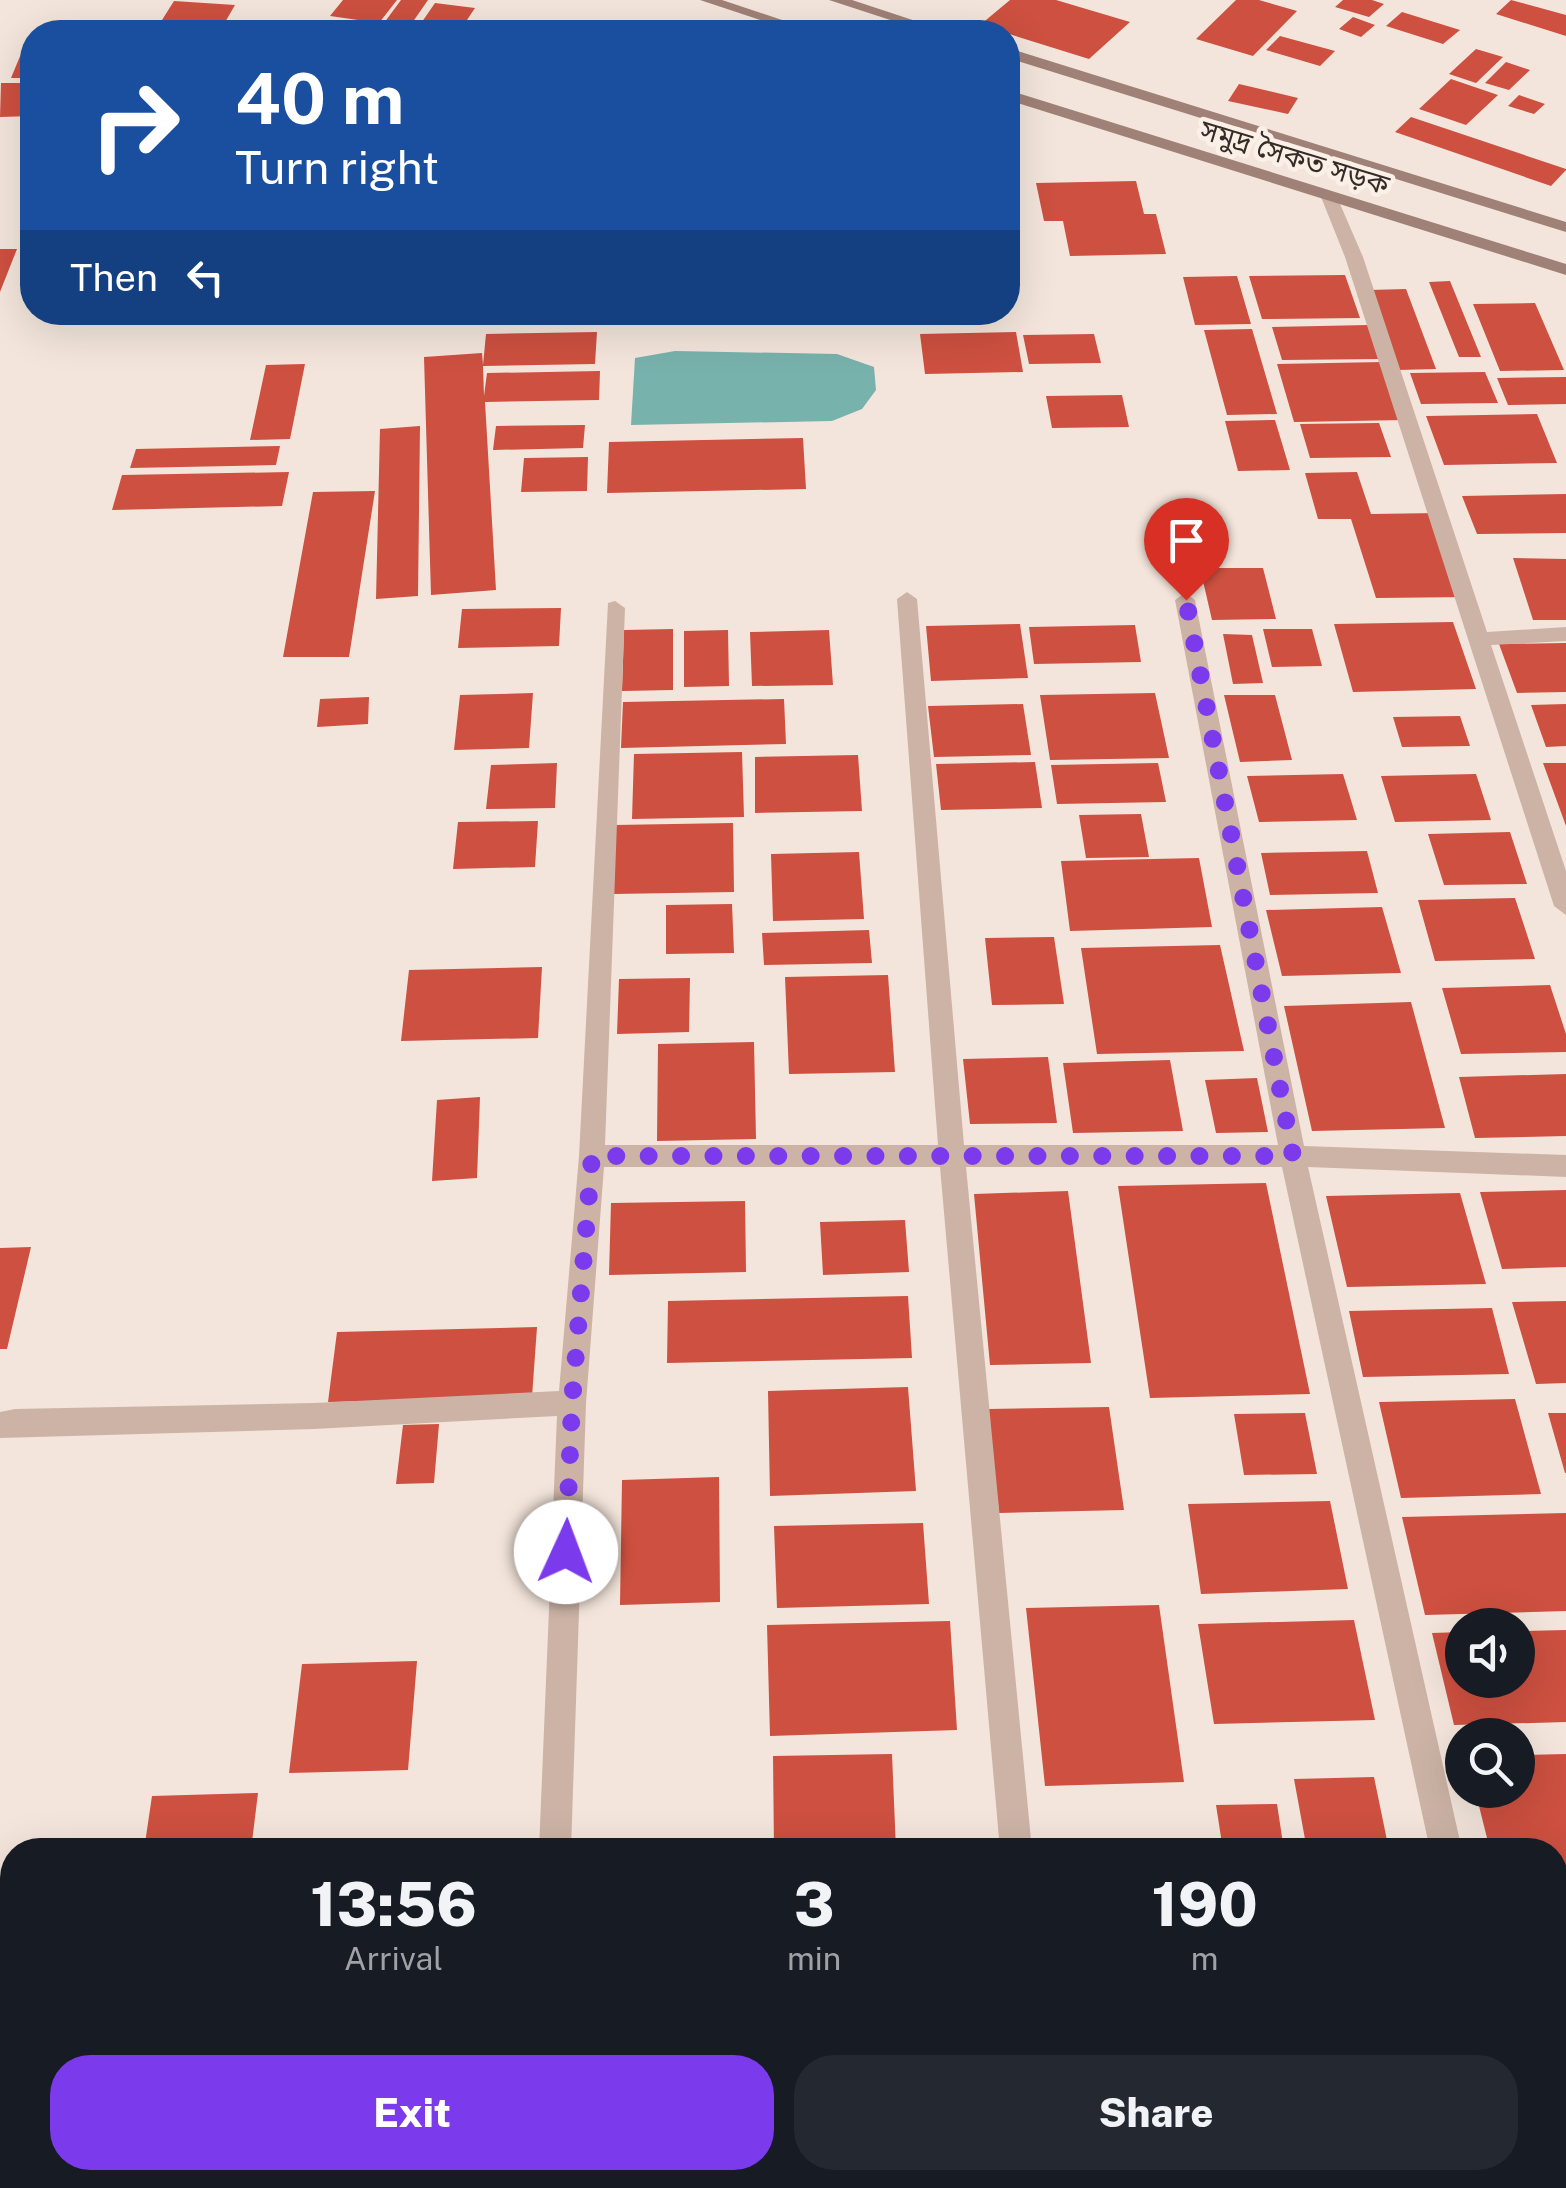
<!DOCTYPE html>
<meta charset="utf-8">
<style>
:root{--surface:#171b24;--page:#242831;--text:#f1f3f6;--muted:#9ea1a6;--accent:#7c3aed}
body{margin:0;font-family:"Public Sans","Noto Sans Bengali",sans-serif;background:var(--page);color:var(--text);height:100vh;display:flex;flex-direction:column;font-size:38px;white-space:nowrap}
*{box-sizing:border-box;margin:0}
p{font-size:32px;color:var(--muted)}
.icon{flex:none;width:55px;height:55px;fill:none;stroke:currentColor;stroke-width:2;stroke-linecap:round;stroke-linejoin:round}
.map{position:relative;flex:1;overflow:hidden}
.details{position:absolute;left:0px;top:1838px;width:1568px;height:352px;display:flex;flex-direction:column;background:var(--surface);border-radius:40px 40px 0 0;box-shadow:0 10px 40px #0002}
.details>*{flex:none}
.guide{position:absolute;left:20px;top:20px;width:1000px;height:305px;border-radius:40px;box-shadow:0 10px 40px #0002;background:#1a4fa0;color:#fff;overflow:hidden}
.controls{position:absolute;left:1445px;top:1608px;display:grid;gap:20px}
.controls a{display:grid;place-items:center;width:90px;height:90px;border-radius:50%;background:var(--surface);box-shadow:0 10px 40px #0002;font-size:50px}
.pin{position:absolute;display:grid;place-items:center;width:85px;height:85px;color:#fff;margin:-102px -42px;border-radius:50% 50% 50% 0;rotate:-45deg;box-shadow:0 0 10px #0007}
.pin .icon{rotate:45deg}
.me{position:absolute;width:110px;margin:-55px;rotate:2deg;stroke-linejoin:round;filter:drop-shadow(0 0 8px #0008)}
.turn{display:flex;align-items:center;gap:35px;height:210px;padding:0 50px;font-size:45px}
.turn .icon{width:130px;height:130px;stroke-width:2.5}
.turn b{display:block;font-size:70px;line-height:85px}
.then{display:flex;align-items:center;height:95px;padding:0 50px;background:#0003;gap:20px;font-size:38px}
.eta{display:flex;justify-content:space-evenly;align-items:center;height:170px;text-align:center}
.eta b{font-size:60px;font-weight:800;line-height:70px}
.primary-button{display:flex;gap:20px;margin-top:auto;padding:20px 50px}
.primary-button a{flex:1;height:115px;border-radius:40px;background:var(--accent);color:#fff;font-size:40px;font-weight:800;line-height:115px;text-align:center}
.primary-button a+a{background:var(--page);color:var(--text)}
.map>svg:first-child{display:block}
.water{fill:#78b2ad}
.building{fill:#cd5040}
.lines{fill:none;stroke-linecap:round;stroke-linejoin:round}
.street{fill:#ccb3a6;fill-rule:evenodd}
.secondary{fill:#a08177;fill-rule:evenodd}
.route{stroke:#7c3aed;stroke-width:18;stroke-dasharray:0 32.4}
.labels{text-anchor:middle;stroke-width:9;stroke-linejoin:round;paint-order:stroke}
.far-street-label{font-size:28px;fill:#382b27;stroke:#fbf0e8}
</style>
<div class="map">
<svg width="1566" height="2188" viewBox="0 0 1566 2188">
<rect width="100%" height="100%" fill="#f3e5db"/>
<path class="water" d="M675,351L837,354L874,367L876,390L862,409L832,421L631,425L635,358Z"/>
<path class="building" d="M343,0H397L379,23L330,16Z
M401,0H428L410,26L384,23Z
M1010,0H1056L1130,22L1089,59L980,25Z
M1236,0H1259L1297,11L1253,56L1196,39Z
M1343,0H1372L1384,4L1369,17L1335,7Z
M1511,0L1566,15V36L1496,14Z
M174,1L235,5L224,24L162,20Z
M435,3L475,8L459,32H415Z
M1402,12L1460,30L1443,44L1386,26Z
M1353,17L1375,25L1361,37L1339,29Z
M484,20L572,22L569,32H481Z
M322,21L388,26L385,32H316Z
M182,25L218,26L215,32H179Z
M1280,36L1335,51L1320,66L1266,50Z
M23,49H32V78H11Z
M1476,49L1503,57L1476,83L1449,74Z
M1506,62L1530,70L1509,90L1485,83Z
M1451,79L1498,95L1466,125L1419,109Z
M1,83H32V116L0,117Z
M1239,84L1298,98L1288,114L1228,101Z
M1519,95L1545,104L1534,114L1508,106Z
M1411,117L1566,169V170L1551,186L1395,132Z
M1136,181L1144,214H1156L1166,254L1070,256L1063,221H1044L1036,183Z
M0,249H17L0,292Z
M1345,275L1360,318L1262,319L1249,276Z
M1237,276L1251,324L1195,325L1183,277Z
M1450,281L1481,357H1459L1429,282Z
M1406,289L1436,369L1398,370L1369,290Z
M1535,303L1564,370L1500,371L1473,304Z
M1368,325L1380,359L1282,360L1272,327Z
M1252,329L1277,414L1227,415L1204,330Z
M597,332L595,364L483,366L484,396L487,373L600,371L599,400L485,402L496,590L431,595L424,357L482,353L483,365L486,334Z
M1016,332L1023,372L925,374L920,334Z
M1094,334L1101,363L1029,364L1023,335Z
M1383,362L1404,420L1294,422L1277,364Z
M305,364L290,439L250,440L266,365Z
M1485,372L1498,403L1421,404L1410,373Z
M1566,377V404L1508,405L1497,378Z
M1122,395L1129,427L1052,428L1046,396Z
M1537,414L1557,463L1444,465L1426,416Z
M1275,420L1290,470L1238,471L1225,421Z
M1379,423L1391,457L1310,458L1300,424Z
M585,425L583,448L493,450L496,426Z
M420,426L418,596L376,599L380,429Z
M803,438L806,489L607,493L609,442Z
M280,446L276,465L130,468L136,449Z
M588,457L587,491L521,492L524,458Z
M289,472L282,506L112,510L122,475Z
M1357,472L1371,514L1439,513L1470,597L1376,598L1351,519H1318L1305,473Z
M375,491L349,657H283L313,492Z
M1566,494V533L1477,534L1462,496Z
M1513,558L1566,559V620H1533Z
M1200,568H1263L1276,619L1212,620Z
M561,608L559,646L458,648L462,609Z
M1453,622L1476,689L1353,692L1334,624Z
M1020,624L1028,678L931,681L926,626Z
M1135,625L1141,662L1034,664L1029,627Z
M673,629V690L622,691L624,630Z
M1263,629H1312L1322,666L1272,667Z
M728,630L729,686L684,687V631Z
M829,630L833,685L752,686L750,632Z
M1223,634L1252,635L1263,683L1233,684Z
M1566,643V692L1517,693L1499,644Z
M533,693L529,748L454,750L460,695Z
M1155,693L1169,758L1050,760L1040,695Z
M1224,695H1275L1292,760L1240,762Z
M369,697L368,724L317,727L320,699Z
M784,699L786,744L621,748L623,702Z
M1023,704L1031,755L934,757L928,706Z
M1566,704V746L1546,747L1531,705Z
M1460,716L1470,746L1402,747L1393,717Z
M742,752L744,817L632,819L634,754Z
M858,755L862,811L755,813V757Z
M1035,762L1042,808L941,810L936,764Z
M557,763L555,808L486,809L491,765Z
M1158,763L1166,802L1057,804L1051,765Z
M1543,763H1566V826Z
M1343,774L1357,820L1259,822L1247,776Z
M1476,774L1491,820L1395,822L1381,776Z
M1141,814L1149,857L1086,858L1079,815Z
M538,821L535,867L453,869L458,822Z
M733,823L734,892L613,894L615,825Z
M1510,832L1527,884L1444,885L1428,834Z
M1367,851L1378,893L1270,895L1261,853Z
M859,852L864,919L773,921L771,854Z
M1199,858L1212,927L1070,931L1061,861Z
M1515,898L1535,959L1435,961L1418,900Z
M732,904L734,953L666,954V905Z
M1382,907L1401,973L1282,976L1266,910Z
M869,930L872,963L764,965L762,933Z
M1054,937L1064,1004L992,1005L985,938Z
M1220,945L1244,1051L1097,1054L1081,948Z
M542,967L538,1038L401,1041L409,970Z
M888,975L895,1072L789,1074L785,977Z
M690,978L689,1032L617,1034L619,979Z
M1550,985L1566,1034V1052L1461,1054L1442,988Z
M1411,1002L1445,1128L1312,1131L1284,1006Z
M754,1042L756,1139L657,1141L658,1044Z
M1048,1057L1057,1123L970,1124L963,1059Z
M1170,1060L1183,1131L1073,1133L1063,1063Z
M1566,1074V1136L1475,1138L1459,1077Z
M1257,1078L1268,1132L1216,1133L1205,1080Z
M480,1097L477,1178L432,1181L437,1100Z
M1266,1183L1310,1394L1150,1398L1118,1186Z
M1566,1190V1267L1502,1269L1480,1192Z
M1068,1191L1091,1363L990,1365L974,1194Z
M1460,1193L1486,1284L1347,1287L1326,1196Z
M745,1201L746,1272L609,1275L611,1203Z
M905,1220L909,1272L823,1275L820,1222Z
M31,1247L7,1349H0V1248Z
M908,1296L912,1358L667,1363L668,1301Z
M1566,1301V1383L1536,1384L1512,1302Z
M1492,1308L1509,1374L1363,1377L1349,1311Z
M537,1327L532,1397L328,1402L337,1332Z
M908,1387L916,1491L770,1496L768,1391Z
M1515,1399L1541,1494L1401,1498L1379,1402Z
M1109,1407L1124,1510L999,1513L988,1409Z
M1305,1413L1317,1474L1244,1475L1234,1414Z
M1548,1413H1566V1473H1565Z
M439,1424L434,1483L396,1484L403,1425Z
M719,1477L720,1602L620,1605L622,1480Z
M1330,1501L1348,1589L1201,1594L1188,1504Z
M1566,1513V1611L1425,1615L1402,1517Z
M923,1523L929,1604L777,1608L774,1526Z
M1159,1605L1184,1782L1045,1786L1026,1608Z
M1354,1620L1375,1720L1214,1724L1198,1624Z
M950,1621L957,1730L770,1736L767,1625Z
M1566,1630V1722L1454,1725L1432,1633L1462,1632V1680H1518V1631Z
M417,1661L408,1770L289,1773L302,1664Z
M892,1754L896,1850H774L773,1756Z
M1566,1754V1869H1555V1850H1490L1475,1790H1518V1755Z
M1374,1777L1389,1850H1307L1294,1779Z
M258,1793L251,1850H144L152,1796Z
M1277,1804L1284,1850H1223L1216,1805Z
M1566,1907V2038H1555V1908Z
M1555,2061H1566V2178L1555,2177Z
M447,2178H514L513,2188H446Z
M790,2178H993V2188H790Z
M1081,2178H1252L1254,2188H1083Z
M1336,2178H1434V2181L1337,2183Z"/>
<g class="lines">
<path class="street" d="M1329,192L1337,197L1363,257L1487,632L1566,627V641L1491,645L1566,871V915L1554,906L1345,257L1321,197Z
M907,592L917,599L964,1145H1278L1175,600L1185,593L1195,600L1304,1146L1566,1155V1177L1308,1167L1462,1850H1430L1282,1167H966L1032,1850H1000L940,1167H604L586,1403L571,1850H539L557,1416L314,1429L0,1438V1412L15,1409L314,1403L559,1391L579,1156L608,603L615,601L625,608L605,1145H938L897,599Z
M525,2178H560L561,2188H525Z
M1028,2178H1063L1065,2188H1029Z
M1500,2178H1535L1538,2188H1502Z"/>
<path class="secondary" d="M700,0H722L818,32H796Z
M829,0H852L949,32H927Z
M1008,48L1566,222V232L1008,58Z
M1008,90L1566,264V275L1008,100Z"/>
</g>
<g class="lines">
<path class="route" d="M566,1552L572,1403L592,1156H1293L1186,600"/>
</g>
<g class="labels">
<g class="far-street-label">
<text transform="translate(1295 157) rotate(17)" y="10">সমুদ্র সৈকত সড়ক</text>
</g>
</g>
</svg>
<div class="controls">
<a><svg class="icon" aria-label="sound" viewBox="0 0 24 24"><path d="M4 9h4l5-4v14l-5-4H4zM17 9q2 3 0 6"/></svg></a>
<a><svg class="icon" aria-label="search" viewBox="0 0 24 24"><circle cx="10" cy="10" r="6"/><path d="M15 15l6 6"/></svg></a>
</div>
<div class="pin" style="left:1186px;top:600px;background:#d93025"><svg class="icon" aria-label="arrive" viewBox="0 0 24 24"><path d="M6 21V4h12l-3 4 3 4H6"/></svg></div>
<svg class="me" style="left:566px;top:1552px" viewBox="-20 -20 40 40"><circle r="19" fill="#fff"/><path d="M0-13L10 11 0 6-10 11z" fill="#7c3aed"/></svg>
<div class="guide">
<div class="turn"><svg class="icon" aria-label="right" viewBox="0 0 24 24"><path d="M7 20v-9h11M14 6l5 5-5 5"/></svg><div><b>40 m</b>Turn right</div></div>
<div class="then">Then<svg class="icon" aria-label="left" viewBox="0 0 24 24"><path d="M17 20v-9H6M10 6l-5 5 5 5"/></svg></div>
</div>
<section class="details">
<div class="eta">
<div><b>13:56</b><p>Arrival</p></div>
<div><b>3</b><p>min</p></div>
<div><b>190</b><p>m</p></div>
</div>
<div class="primary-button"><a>Exit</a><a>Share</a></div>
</section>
</div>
